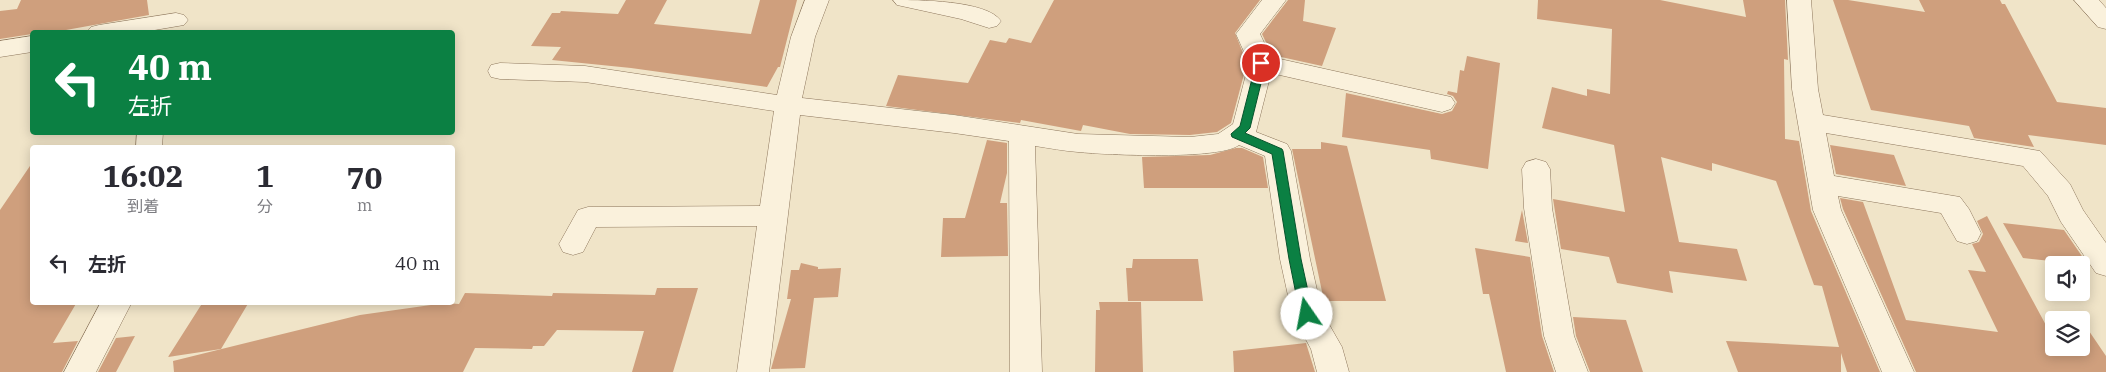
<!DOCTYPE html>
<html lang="ja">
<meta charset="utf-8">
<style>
:root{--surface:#fff;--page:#f2f2f3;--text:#2b2b33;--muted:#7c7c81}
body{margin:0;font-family:"IBM Plex Serif","Noto Sans JP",serif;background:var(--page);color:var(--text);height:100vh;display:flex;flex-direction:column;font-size:19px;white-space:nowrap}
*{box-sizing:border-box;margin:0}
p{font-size:16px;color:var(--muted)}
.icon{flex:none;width:28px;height:28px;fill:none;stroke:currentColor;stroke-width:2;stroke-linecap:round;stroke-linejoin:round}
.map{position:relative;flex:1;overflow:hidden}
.sheet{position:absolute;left:30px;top:145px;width:425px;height:160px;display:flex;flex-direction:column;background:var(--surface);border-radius:5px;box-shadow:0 2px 12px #0003}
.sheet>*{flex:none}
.top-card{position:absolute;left:30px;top:30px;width:425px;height:105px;border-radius:5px;box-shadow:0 2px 12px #0003;background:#0b8043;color:#fff;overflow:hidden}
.fabs{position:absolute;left:2045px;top:256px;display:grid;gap:10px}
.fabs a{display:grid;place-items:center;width:45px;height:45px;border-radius:5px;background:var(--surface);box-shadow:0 2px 12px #0003;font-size:25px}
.pin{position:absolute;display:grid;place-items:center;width:42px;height:42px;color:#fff;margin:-21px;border:2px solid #fff;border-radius:50%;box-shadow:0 1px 5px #0007}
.me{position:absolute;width:55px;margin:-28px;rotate:348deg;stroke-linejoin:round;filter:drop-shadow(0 0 4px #0008)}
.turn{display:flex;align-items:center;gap:18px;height:105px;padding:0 15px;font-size:22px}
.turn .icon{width:65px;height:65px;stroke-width:2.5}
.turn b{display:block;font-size:35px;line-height:42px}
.eta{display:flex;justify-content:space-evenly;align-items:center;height:85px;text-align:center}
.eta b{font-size:30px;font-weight:700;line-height:35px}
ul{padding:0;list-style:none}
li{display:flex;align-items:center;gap:15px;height:65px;padding:0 15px}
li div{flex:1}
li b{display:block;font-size:19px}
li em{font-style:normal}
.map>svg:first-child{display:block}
.building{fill:#cf9f7d}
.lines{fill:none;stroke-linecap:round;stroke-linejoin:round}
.minor-casing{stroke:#8d765c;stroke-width:1}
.minor{fill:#faf1dc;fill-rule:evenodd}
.route{fill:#0b8043;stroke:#07532c}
</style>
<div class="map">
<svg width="2106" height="372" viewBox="0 0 2106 372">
<rect width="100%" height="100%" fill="#f0e4c8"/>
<path class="building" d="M21,0H147L149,15L55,32H32V34L0,39V11L17,9Z
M626,0H667L654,24L751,34L760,0H797L780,67H778L767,87L631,68L552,60L561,47L531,46L552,13H560L561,11L618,14Z
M1054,0H1260L1235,33L1247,63L1231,123L1217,132L1190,135L1130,134L1083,125L1081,131L1021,120L1020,123L886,106L898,75L968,83L990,40L1006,43L1009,38L1031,43Z
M1288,0H1305L1303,21L1336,28L1322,66L1272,55L1262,34Z
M1538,0H1660L1746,17L1743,0H1785L1788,60L1784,59L1785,139L1799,141L1811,211L1880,372H1847L1841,353V372H1738L1726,341L1839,347L1822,286L1814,285L1776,181L1712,163V171L1661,157L1679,242L1737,249L1747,281L1669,271L1673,293L1617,283L1609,257L1561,249L1553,199L1625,212L1614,145L1542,128L1552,87L1587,96V89L1610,94L1612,29L1537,19Z
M1833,0H1848L1925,12L1919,0H2000L2002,4H2005L2057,102L2106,108V145L2028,135L2034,147L1974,138L1969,126L1871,110Z
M1467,56L1500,63L1488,169L1431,159L1430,150L1342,137L1346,93L1442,114L1452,111L1457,102L1453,96L1447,94L1448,91L1457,93L1460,70L1464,71Z
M987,140L1007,143V173L1000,203H1007L1008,256L941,257L943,218H965Z
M1321,142L1347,146L1386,301H1324L1292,149H1321Z
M1830,145L1894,155L1906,186L1836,174Z
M1236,148H1242L1263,157L1268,188H1144L1142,157L1210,155Z
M32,163V302H77L53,343L78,341L62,372H0V210Z
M1840,198L1863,202L1906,320L1998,332L1968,270L1986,272L1972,244L1979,242L1983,234L1977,221L1987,216L2048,329H2054V348H2081V331H2089L2106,356V372H1916L1843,209Z
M1522,210L1528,243L1515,241Z
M2003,223L2064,230L2088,265L2023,258Z
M1475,248L1530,257L1542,336L1554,372H1506L1489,294H1483Z
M1133,259H1198L1203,301H1128L1126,268H1132Z
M801,263L818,267V269L841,268L838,297L814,298L805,368L771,369L791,299H787L791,270H799Z
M657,288H698L673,372H632L644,331L557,330L544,346H533L532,349L475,348L463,372H174L173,361L360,315L445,303L459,304L465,293L552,296L553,293L655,295Z
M203,302H249L221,349L168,357Z
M1099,302H1141L1143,372H1095L1096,310H1100Z
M1573,317L1626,320L1643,372H1590L1576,336Z
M135,336L116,372H98L116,338Z
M1306,343L1315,372H1234L1233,351Z"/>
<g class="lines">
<g class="minor-casing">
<path id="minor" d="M805,0H829L815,37L802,98L954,115L1078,134L1190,137L1218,134L1233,124L1249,63L1236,34L1262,0H1286L1260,34L1271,57L1451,97L1455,103L1451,109L1442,112L1271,73L1256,132L1287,144L1291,151L1310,259L1322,312L1342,347L1349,372H1317L1311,349L1292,314L1280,259L1265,156L1239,145C1219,160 1107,155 1078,152C1064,151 1049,148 1035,146L1042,372H1010L1009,141L954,133L800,115L769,372H737L757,226L596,227L583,252L573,255L563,252L559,244L578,210L588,207L760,206L774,111L585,82L500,79L491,77L488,71L491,65L500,63L585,66L777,95L791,37Z
M893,0C917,0 987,0 1001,21L997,26L989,28L961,19L897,5Z
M1787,0H1811L1818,89L1823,115L2040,151L2070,184L2083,210L2106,243V276L2096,273L2061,222L2048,196L2023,166L1826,133L1834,176L1960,197L1969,209L1981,233L1977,241L1967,244L1957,241L1941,213L1838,196L1841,210L1914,372H1882L1813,210L1792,89Z
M2074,0H2099L2106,8V29L2098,27Z
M176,13L184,15L188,20L184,25L143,32H87L91,27L99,25Z
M32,36V52L0,57V41Z
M137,132H163L162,148H136Z
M1536,159L1546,162L1550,169L1552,208L1574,336L1588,372H1556L1544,336L1524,208L1522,169L1526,162Z
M101,302H132L96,372H64Z"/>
</g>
<use href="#minor" class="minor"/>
</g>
<path class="route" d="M1261,60L1266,63L1250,128L1245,133L1282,149L1283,151L1301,259L1313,314L1311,317H1302L1300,314L1289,259L1272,154L1232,137L1231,134L1240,126L1256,63Z"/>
</svg>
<div class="fabs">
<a><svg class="icon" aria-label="sound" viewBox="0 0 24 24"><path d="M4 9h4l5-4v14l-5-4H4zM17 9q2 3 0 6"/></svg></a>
<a><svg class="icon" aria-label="layers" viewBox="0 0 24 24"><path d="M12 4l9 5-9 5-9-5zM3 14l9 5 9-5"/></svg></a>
</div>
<div class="pin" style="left:1261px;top:63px;background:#d93025"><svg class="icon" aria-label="arrive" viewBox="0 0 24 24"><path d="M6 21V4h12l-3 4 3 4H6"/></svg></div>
<svg class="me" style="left:1307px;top:314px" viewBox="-20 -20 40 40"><circle r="19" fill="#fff"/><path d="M0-13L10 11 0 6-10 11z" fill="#0b8043"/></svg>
<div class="top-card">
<div class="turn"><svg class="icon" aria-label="left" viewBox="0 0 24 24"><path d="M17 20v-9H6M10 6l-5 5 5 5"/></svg><div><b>40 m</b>左折</div></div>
</div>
<section class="sheet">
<div class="eta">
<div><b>16:02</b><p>到着</p></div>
<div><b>1</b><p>分</p></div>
<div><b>70</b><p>m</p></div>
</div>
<ul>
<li><svg class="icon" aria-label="left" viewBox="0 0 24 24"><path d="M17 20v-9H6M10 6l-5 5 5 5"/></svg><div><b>左折</b></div><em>40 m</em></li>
</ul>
</section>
</div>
